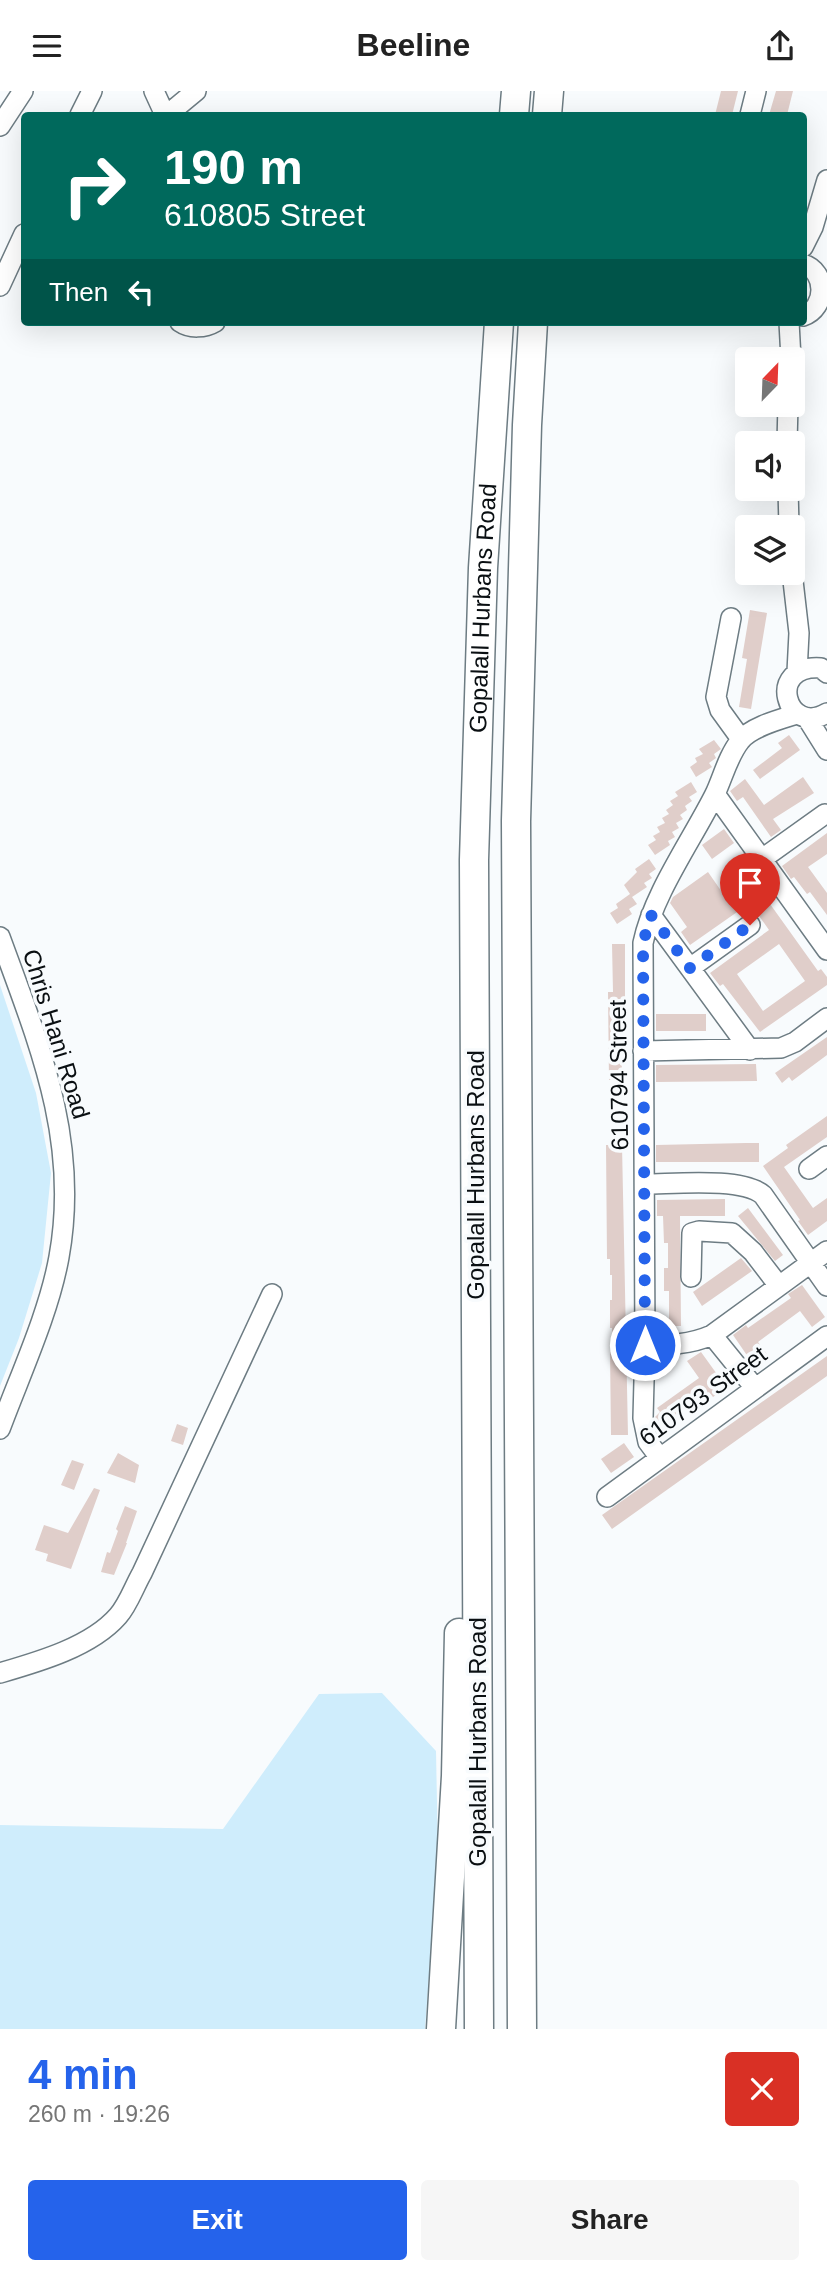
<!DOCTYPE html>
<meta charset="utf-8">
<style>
:root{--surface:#fff;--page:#f6f6f6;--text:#222;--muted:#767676;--accent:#2563eb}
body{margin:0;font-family:Helvetica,sans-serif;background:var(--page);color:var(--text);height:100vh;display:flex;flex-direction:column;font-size:26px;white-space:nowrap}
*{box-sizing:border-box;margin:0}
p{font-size:23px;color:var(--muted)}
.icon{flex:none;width:38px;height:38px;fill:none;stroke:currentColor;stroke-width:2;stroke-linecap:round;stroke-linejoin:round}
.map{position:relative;height:1938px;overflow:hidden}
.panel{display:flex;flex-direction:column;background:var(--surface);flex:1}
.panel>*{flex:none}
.top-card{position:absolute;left:21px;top:21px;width:786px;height:214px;border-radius:7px;box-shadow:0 7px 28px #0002;background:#00695c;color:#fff;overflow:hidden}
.needle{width:46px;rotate:23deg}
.controls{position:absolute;left:735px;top:256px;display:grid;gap:14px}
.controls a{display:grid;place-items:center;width:70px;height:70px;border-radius:7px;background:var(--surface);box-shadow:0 7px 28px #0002;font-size:35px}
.pin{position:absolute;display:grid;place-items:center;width:60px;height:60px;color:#fff;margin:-72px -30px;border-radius:50% 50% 50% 0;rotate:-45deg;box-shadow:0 0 7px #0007}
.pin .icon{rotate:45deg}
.me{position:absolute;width:77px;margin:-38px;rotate:0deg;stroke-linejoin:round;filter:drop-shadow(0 0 5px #0008)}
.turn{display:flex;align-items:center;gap:24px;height:147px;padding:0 28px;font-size:32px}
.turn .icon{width:91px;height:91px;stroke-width:2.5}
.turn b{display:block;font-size:49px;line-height:60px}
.then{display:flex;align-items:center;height:66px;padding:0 28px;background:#0003;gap:14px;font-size:26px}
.round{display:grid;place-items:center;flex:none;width:74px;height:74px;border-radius:7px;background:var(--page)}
.headline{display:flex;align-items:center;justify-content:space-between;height:119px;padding:0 28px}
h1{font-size:42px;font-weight:700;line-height:52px;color:var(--accent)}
.button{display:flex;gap:14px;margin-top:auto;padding:14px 28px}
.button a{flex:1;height:80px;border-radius:7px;background:var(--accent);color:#fff;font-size:28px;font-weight:700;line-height:80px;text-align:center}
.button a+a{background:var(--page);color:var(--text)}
header{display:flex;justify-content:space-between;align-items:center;height:91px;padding:0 28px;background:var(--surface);font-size:32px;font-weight:700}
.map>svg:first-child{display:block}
.green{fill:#cfedfc}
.building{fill:#e0ceca;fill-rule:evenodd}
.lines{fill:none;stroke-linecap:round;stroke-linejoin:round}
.minor-casing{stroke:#6d7c83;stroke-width:22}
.highway-casing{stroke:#6d7c83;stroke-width:31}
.minor{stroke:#fff;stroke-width:19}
.highway{stroke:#fff;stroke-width:28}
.route{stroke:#2563eb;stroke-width:12;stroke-dasharray:0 21.6}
.labels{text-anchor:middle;stroke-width:7;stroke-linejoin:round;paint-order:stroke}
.street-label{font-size:24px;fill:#0a0f12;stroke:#f8fbfd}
</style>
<header><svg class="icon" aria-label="menu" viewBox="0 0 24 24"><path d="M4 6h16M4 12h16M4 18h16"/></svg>Beeline<svg class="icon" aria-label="share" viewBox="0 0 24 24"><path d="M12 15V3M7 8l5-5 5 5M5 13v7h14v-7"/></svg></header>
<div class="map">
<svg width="827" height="1938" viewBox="0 0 827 1938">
<rect width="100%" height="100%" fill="#f8fbfd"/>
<path class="green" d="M0,894L36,1002L51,1082L42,1172L19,1247L0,1295Z
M382,1602L436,1660L438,1764L425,1938H0V1734L223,1738L319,1603Z"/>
<path class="building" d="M721,0H738L732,24H715Z
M776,0H793L787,24H769Z
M750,519L767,522L751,618L739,616L747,568L742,567Z
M789,644L800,659L760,688L753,679L782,657L778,652Z
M714,649L721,658L714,663L716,667L709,672L712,676L696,686L690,676L697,671L695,667L703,663L699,658Z
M803,686L814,702L773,728L781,739L771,746L743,706L737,710L730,700L745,688L764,714Z
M691,691L697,701L689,706L692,710L685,715L687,719L680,724L683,728L676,732L679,737L672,741L675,746L668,750L670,754L655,764L648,754L656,749L653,745L660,741L657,736L665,732L662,727L669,723L666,719L673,714L670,710L678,705L675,701Z
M724,738L734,752L712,768L702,754Z
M827,742V763L808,776L827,802V824L810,801L807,803L794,786L791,788L782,775Z
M649,768L656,778L649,783L652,787L644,792L647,796L632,806L637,813L629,818L632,823L617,833L610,822L618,817L616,813L630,803L624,794L637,781L635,778Z
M708,781L724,804L750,785L818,880L821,878L827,886V894L760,941L723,893L720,895L710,882L769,839L750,812L690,854L681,841L687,836L670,812L673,806ZM779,853L805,890L763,920L737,883Z
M612,853H625V927H621L622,989H609L608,901H613Z
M656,923H706V940H656Z
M827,946V964L792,990L789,986L782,992L775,982Z
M756,973L757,990L656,991V974Z
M827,1025V1046L784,1076L813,1117L827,1107V1130L808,1144L798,1130L800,1129L763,1075L788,1057L786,1054Z
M746,1052H759V1071H656V1054Z
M606,1054H622L628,1344H611L610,1261H613L612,1237H610V1209H612V1184H610V1168H607Z
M725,1108V1125H680L681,1235H669V1200H664V1177H668V1152H664L663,1125H657V1109Z
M748,1117L783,1164L775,1170L738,1125Z
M741,1167L752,1180L702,1215L693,1201Z
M802,1194L825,1226L812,1236L800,1220L758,1251L769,1266L755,1276L733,1244L746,1234L748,1237L791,1207L788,1203Z
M701,1261L727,1297L713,1306L709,1301L660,1335L655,1326L660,1321L657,1317L699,1287L687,1270Z
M827,1265V1285L612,1438L602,1424Z
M177,1333L188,1337L183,1354L171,1350Z
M624,1352L634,1366L611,1382L601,1368Z
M118,1362L139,1374L135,1392L107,1382Z
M72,1369L84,1373L74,1399L61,1394Z
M94,1397L100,1399L71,1478L46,1470L48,1463L35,1459L44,1434L68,1442Z
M125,1415L137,1420L126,1452H127L114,1484L101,1481L107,1461L110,1462L118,1440L116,1438Z"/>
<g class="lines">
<g class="minor-casing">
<path id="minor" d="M154,0L165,24
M80,24L92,0
M167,24L196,0
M750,24L756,0
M0,35L23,0
M803,156L813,136L827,89
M803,173C827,180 827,217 803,225
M0,195L24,143
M180,231C190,238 205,237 215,231
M789,231L791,268
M787,352L788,313
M788,397L789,436
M792,481L799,542L797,581
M731,527L716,606L720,619L741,648
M827,582L821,577C765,573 786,646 827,622
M807,627L827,659
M715,703L827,859
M762,768L825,723
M651,824L750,959
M0,846C39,953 80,1050 59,1166C49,1222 20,1284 0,1338
M690,877L750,834
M643,960L781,957L795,951L827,927
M809,1078L827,1065
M645,1093C674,1093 742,1086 763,1104L827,1195
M691,1186L692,1142L699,1140L732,1142L753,1161L779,1195
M712,1244L755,1297
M645,1253C670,1254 689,1254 712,1244L827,1160
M660,1367L648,1351L643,1327L645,1253L643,852C653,803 692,749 715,703C723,686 728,665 740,650C750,636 781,628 797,623
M607,1406L827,1245
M0,1582C38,1571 91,1556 118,1525C128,1514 134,1496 142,1482L272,1203"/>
</g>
<g class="highway-casing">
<g id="highway">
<path d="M514,24L516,0"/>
<path d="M547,24L549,0"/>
<path d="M441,1938L456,1685L459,1542"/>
<path id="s1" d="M479,1938L474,769L483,477L499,231"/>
<path d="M522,1938L516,730L527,334L533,231"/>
</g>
</g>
<use href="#minor" class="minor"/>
<use href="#highway" class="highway"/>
</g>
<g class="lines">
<path class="route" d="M645,1254L643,852L651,824L690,877L750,834"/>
</g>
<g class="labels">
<g class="street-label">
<text dy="8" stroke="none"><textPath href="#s1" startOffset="1421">Gopalall Hurbans Road</textPath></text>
<text transform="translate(56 943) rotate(73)" y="8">Chris Hani Road</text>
<text transform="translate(619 984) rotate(-91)" y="8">610794 Street</text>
<text transform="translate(476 1084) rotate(-90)" y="8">Gopalall Hurbans Road</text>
<text transform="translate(703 1305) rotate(-36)" y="8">610793 Street</text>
<text transform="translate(478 1651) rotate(-90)" y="8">Gopalall Hurbans Road</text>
</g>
</g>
</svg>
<div class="controls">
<a><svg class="needle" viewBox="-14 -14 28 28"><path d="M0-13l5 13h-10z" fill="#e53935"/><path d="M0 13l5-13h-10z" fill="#767676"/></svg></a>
<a><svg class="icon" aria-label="sound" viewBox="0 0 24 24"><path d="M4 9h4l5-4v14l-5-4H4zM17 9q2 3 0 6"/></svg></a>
<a><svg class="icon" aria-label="layers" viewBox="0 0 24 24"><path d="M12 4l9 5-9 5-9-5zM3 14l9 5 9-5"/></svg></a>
</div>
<div class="pin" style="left:750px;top:834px;background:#d93025"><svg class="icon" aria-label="arrive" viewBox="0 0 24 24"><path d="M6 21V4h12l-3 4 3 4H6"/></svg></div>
<svg class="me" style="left:645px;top:1254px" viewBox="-20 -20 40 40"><circle r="17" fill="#2563eb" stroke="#fff" stroke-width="3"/><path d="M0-11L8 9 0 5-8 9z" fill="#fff"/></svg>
<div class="top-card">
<div class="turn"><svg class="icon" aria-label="right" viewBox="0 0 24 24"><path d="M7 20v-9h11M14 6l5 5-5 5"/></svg><div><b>190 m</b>610805 Street</div></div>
<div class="then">Then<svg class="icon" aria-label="left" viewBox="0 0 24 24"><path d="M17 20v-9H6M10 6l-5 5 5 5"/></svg></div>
</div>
</div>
<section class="panel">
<div class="headline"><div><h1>4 min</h1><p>260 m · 19:26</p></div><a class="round" style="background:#d93025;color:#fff"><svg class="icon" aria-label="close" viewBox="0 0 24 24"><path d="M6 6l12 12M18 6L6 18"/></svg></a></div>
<div class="button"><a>Exit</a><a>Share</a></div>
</section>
